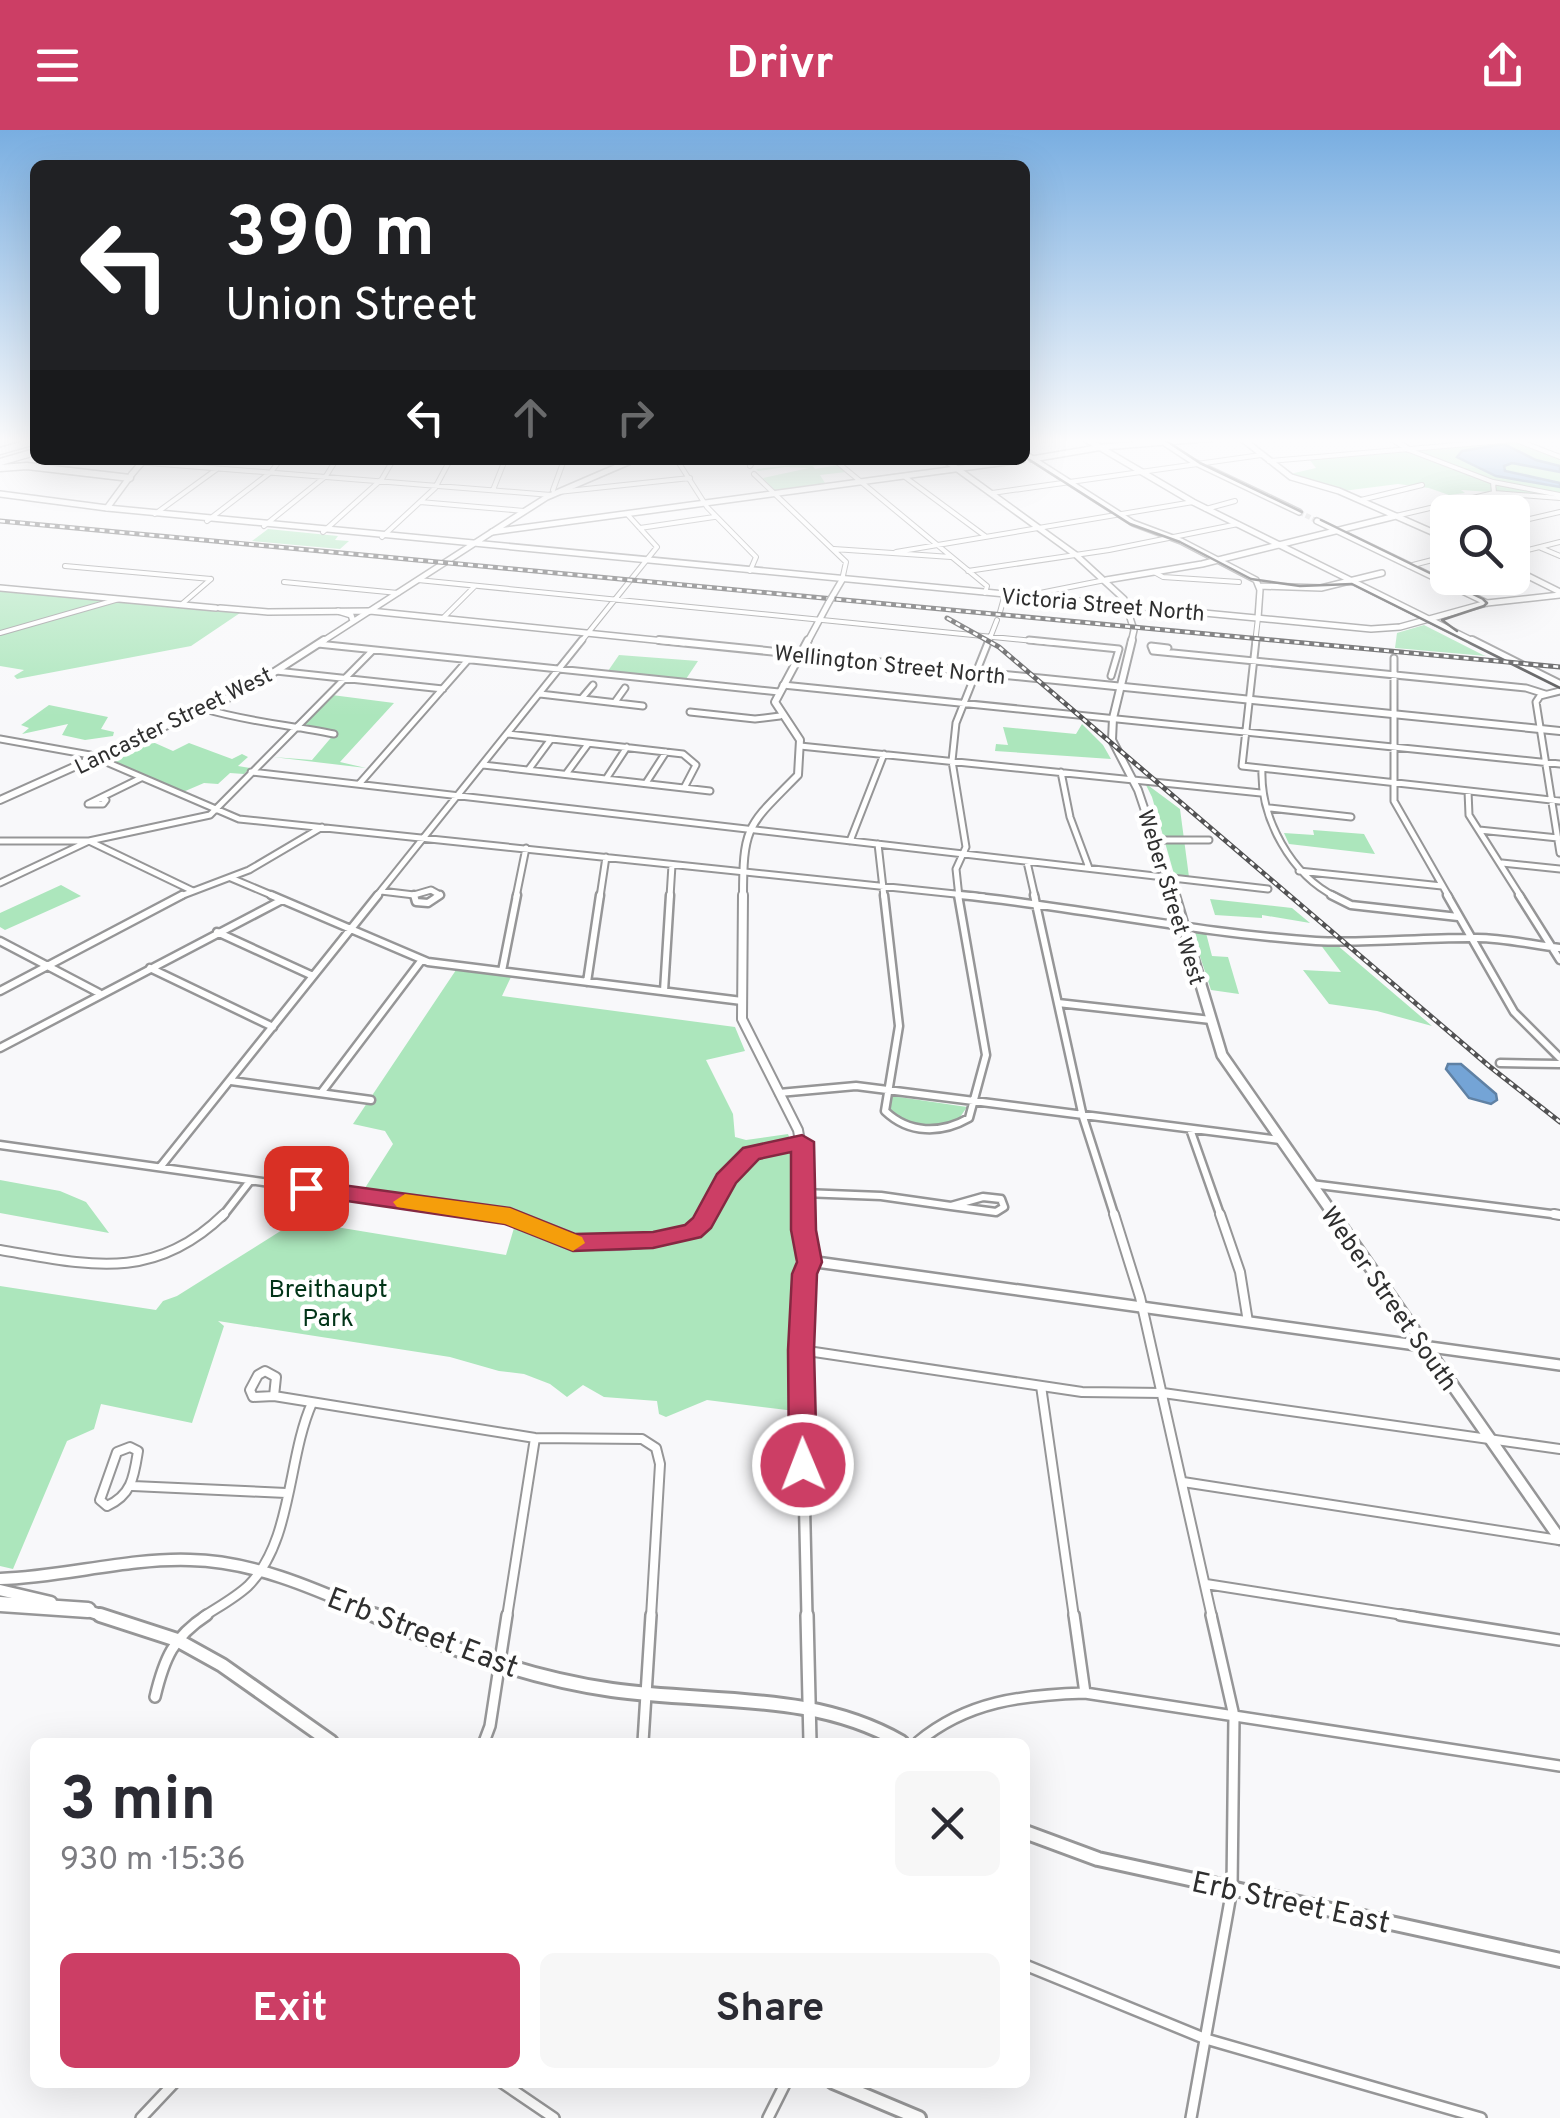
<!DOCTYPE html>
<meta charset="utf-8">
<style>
:root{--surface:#fff;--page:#f7f7f7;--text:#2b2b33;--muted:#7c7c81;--accent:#cc3e65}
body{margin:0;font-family:Overpass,sans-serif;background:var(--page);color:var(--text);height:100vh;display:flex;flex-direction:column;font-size:38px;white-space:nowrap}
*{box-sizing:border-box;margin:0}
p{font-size:32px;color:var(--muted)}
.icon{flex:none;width:55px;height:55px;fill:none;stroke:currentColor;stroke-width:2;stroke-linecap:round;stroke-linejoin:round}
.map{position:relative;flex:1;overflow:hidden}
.sheet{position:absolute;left:30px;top:1608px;width:1000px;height:350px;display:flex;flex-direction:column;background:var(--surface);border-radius:15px;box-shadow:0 10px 40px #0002}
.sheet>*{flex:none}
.hud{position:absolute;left:30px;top:30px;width:1000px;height:305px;border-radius:15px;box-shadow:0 10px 40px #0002;background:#202124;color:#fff;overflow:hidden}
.buttons{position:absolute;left:1430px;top:365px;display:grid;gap:20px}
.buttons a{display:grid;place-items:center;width:100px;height:100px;border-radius:15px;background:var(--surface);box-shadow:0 10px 40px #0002;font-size:50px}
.pin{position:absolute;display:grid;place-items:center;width:85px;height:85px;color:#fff;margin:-42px;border-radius:20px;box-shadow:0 5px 15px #0006}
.me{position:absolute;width:110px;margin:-55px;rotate:359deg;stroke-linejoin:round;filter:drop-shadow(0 0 8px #0008)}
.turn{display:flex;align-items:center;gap:35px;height:210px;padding:0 30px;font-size:45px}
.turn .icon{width:130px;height:130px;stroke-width:2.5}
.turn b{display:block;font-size:70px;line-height:85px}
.lanes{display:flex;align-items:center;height:95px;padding:0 30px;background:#0003;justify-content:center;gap:50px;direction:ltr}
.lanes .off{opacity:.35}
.round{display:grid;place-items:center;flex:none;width:105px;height:105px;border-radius:15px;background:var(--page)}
.head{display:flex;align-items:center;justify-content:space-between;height:170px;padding:0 30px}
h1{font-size:60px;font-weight:700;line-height:75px}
.cta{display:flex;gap:20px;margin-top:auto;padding:20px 30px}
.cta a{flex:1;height:115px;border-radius:15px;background:var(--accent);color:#fff;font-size:40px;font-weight:700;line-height:115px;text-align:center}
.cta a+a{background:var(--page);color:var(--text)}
header{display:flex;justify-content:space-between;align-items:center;height:130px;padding:0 30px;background:var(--accent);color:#fff;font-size:45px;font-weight:700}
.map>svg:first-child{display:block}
.green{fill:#ace6bc}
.water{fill:#74a4d6;stroke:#5f81a4;stroke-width:2.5}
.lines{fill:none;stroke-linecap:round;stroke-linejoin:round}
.secondary-tunnel{stroke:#d0d0d1;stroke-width:5;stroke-dasharray:5 2.5;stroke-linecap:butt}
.minor-far4-casing{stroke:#969697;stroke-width:6}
.minor-far3-casing{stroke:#969697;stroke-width:9}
.minor-far2-casing{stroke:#969697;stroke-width:11}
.minor-far1-casing{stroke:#969697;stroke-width:12}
.minor-casing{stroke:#969697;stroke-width:14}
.tertiary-far4-casing{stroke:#969697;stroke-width:8}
.tertiary-far3-casing{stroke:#969697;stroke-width:10}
.tertiary-far2-casing{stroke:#969697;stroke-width:12}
.tertiary-far1-casing{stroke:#969697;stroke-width:14}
.tertiary-casing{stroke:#969697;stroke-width:16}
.secondary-far4-casing{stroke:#969697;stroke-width:8}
.secondary-far3-casing{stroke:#969697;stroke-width:10}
.secondary-far2-casing{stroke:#969697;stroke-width:14}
.secondary-far1-casing{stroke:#969697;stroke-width:15}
.secondary-casing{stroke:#969697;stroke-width:18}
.primary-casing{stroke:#969697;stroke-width:8}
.motorway-far1-casing{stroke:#969697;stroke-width:9}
.motorway-casing{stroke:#969697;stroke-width:19}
.minor-far4{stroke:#fff;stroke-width:4}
.minor-far3{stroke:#fff;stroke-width:5}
.minor-far2{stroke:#fff;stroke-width:6}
.minor-far1{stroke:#fff;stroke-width:8}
.minor{stroke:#fff;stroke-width:9}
.tertiary-far4{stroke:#fff;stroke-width:5}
.tertiary-far3{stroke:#fff;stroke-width:6}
.tertiary-far2{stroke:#fff;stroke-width:8}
.tertiary-far1{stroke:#fff;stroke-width:9}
.tertiary{stroke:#fff;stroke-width:11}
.secondary-far4{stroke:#fff;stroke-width:5}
.secondary-far3{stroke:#fff;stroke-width:6}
.secondary-far2{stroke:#fff;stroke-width:9}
.secondary-far1{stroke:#fff;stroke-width:10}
.secondary{stroke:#fff;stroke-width:12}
.primary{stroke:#fff;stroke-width:5}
.motorway-far1{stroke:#fff;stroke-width:6}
.motorway{stroke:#fff;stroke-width:14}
.tram{stroke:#525253;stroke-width:2.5}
.rail-casing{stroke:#525253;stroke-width:5}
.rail{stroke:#fff;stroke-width:2.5;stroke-dasharray:5;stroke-linecap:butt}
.tertiary-bridge-casing{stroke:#969697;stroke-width:8;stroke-linecap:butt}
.tertiary-bridge{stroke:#fff;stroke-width:5}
.route{fill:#cc3e65;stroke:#852842;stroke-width:2.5}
.slow{fill:#f59e0b}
.labels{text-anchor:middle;stroke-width:9;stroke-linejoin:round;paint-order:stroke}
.far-street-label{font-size:22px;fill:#2f2f2f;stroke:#fff}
.park-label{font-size:25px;fill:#023418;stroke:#fff}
.street-label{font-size:25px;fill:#2f2f2f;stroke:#fff}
.near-street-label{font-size:30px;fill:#2f2f2f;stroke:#fff}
</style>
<header><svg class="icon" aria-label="menu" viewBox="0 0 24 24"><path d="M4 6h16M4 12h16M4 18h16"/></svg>Drivr<svg class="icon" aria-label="share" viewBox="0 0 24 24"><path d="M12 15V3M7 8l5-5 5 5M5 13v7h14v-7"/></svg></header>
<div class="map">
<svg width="1560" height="1988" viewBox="0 0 1560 1988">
<rect width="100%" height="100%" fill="#f8f8fa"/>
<path class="green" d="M1514,311L1560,329V367L1461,360L1465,363L1449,365L1429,358L1398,354L1343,361L1290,344L1316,338L1309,329Z
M799,330L825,335L813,336L815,339L838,335L846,342L820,345L825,353L853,351L777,363L763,348L809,338L785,337L758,341L756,339L802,334Z
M268,399L338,406L335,410L349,411L340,419L252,411Z
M0,460L240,483L191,516L17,549L14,546L24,540L0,536Z
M1424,495L1483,525L1486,526L1395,518L1397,503Z
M619,525L698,531L686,549L608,541Z
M332,565L394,573L340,632L366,638L273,627L312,630L335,603L303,594Z
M49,575L108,587L101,599L114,602L113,606L85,610L62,605L68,594L22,604L29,598L21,595Z
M1082,594L1103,615L1111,629L995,621L996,614L1008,615L1003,597L1076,604Z
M146,609L173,621L189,613L232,629L242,624L248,627L238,636L250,638L244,644L230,643L218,654L204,653L183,662L105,628Z
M1145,653L1180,679L1189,747L1174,744L1152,667Z
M1313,700L1364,704L1375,724L1289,714L1284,703L1314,705Z
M61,755L81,766L5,800L0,797V783Z
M1210,769L1292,778L1310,793L1262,785V788L1215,785Z
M1196,803H1206L1212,826L1228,827L1239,864L1211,860L1194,808Z
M1320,814L1337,815L1432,896L1377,881L1329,874L1303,840L1341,842Z
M456,840L511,847L502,866L735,897L745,921L706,930L733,984L735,1007L746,1010L788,1004L796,1025L795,1281L707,1270L666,1287L659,1284L657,1271L604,1267L583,1255L567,1267L550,1254L524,1244L499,1241L450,1227L218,1191L224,1196L192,1293L101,1274L94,1299L67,1311L13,1439L0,1436V1156L156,1180L163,1171L177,1166L298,1090L316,1069L331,1071L318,1094L506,1125L519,1081L365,1058L393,1014L385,1001L353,994Z
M892,966L967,977L956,993L937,997L900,990L889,977Z
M0,1050L60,1061L86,1072L109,1103L0,1083Z"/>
<path class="water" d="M1504,314L1536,330L1560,336V342L1512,333L1504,336L1505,341L1560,353V357L1496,346L1457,327L1462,321Z
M1448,934H1461L1496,964L1497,970L1491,974L1469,968L1446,939Z"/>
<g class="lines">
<path class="secondary-tunnel" d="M1299,382L1317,391"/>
<g class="minor-far4-casing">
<path id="minor-far4" d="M1516,310L1560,327
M1409,320L1493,352L1560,365
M112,330L551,365
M677,330L707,377L756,427L750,441
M564,331L627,333
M1269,331L1537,308
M837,332L987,456L985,463
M750,336L754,330
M754,344L846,432L842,450
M905,347L985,406
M493,360L505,330
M553,360L564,330
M558,362L690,348
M992,363L1261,325
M1494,363L1560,368
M1361,370L1422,355
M420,372L524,381
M1206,379L1235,371
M155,384L217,339
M1396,386L1494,363L1493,352
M207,391L271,342L280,330
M1512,393L1560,382
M264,396L326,346L336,330
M640,398L714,387
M323,402L382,349L393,330
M382,407L435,358L450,330
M1541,418L1560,426
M834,419L951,427
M896,422L1193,372
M1512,424L1560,412
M65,436L211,449
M1409,436L1448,426
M968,441L1109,420L1238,394
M1154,442L1163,447L1239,452
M418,450L1054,513
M284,452L398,463
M1025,466L1105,450
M182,474L211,449
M1000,482L1005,464
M443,488L474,457
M0,503L119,469
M580,513L657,417L628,385
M988,513L997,490
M1255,513L1258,488"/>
</g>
<g class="minor-far3-casing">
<path id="minor-far3" d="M1029,510L1119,519L1111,546
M1256,510L1242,636L1560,671
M318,514L779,562
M1153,521L1526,558L1545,564
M1153,521L1151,516L1168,518L1165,522
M1394,528V671L1449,767
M276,541L443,559
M783,555L1560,634
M1560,561L1540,566L1536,572L1560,723
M540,564L643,576
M582,568L593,555
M615,572L625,558
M205,579C248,592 290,595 334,604
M690,582L755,589L780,586
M508,604L683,624L696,635L684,658
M0,609L90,625L239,689L984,767
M800,616L1261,663
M483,635L710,661
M529,639L551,609
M1262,639C1260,688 1291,745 1336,767
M251,642L1268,759
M1061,642L1070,687L1089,738
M566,644L588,614
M606,649L627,617
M360,653L467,531
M646,653L666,622
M1468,661L1469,685L1521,767
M101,668L106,670L103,674H88L141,648
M1269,678L1351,687
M1479,700L1558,708
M1157,710H1209
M0,711H89L210,685L373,520
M850,711L884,624
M878,714L884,767
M1027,732L1035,767
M1502,733L1560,739
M1299,741L1442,756
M231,748L276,767
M0,753L89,711L193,761
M381,761L414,765
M414,765L431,760L440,765L436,767
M178,767L249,740L322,697
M376,767L582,510
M516,767L526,718
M600,767L606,727
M670,767L672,735
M959,767L956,739L966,717L952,631L956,593L989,510"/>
</g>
<g class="minor-far2-casing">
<path id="minor-far2" d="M271,765L428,832L742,871
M414,765L416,772L428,773L440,765
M884,765L899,896L885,981C909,1004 941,1004 969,988L986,925L958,765
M960,765C1079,777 1196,803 1316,811C1369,814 1423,807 1477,808C1504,808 1533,815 1560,818
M1034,765L1083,987L1115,1087
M1331,765L1351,775L1458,787
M1447,765L1514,882L1560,928
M1519,765L1560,830
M217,802L313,846
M0,811L99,863
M150,838L273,897
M502,841L517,765
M587,852L600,765
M0,861L182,765
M664,861L670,765
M1058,873L1211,890
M0,918L282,770
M1500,933L1560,934
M231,951L371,970
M321,963L421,831
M779,963L856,956L1280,1010
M1190,999L1221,1087
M0,1015L511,1087
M327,1023L334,1027L329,1036L317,1037L310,1031L315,1025Z
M161,1036L378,765
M1311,1054L1560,1085
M306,1057L317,1037
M803,1063L881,1066L951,1076
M983,1067L1001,1069L1004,1077L996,1082L951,1076Z
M222,1087L250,1051
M706,1087C731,1039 744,1018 801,1012"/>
</g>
<g class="minor-far1-casing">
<path id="minor-far1" d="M497,1084C520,1088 539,1103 561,1110C596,1120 687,1118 707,1084
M1114,1084L1140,1167L1212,1487
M1220,1084L1240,1142L1248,1192
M1554,1084L1560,1085
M0,1120C89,1135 153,1153 224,1084
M801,1220L1082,1262L1163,1263L1560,1319
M265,1241L276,1247L274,1266L253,1267L250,1260L258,1245Z
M1041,1256L1074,1487
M274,1266L535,1308L642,1309L656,1318L660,1334L651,1487
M130,1317L138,1321C134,1346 132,1365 107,1376L100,1370L117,1322Z
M1183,1352L1559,1410
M133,1356L286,1363
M1206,1454L1416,1487
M203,1487C218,1477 235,1468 248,1456C293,1411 287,1329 312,1273
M507,1487L535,1308"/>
</g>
<g class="minor-casing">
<path id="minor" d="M1074,1485L1085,1563
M1400,1485L1560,1510
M155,1567C164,1529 173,1507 207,1485
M484,1612L490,1596L507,1485
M643,1612L651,1485
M918,1612C967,1571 1023,1565 1085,1563L1560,1636
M1025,1835L1206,1909L1481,1988
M501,1952L554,1988
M141,1988L175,1952
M768,1988L786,1952
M1191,1988L1232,1759L1234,1586L1211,1485"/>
</g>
<g class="tertiary-far4-casing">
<path id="tertiary-far4" d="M1241,308L1291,347L1339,361L1448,409
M1391,308L1408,319
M1025,324L1133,393L1181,411L1256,450L1260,460L1258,488
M1032,329L1103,317L1216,308
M492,402L1022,330
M492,402L547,367L633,330
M1512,438L1560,462
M1106,450L1202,434L1396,386
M1259,456L1321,458L1382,443
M0,458L216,478
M832,467L842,450
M220,478L268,482L370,481L684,513
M807,513L829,472"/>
</g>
<g class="tertiary-far3-casing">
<path id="tertiary-far3" d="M659,510L1560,601
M743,767C743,694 748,696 798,645L800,610L775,572L808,510"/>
</g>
<g class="tertiary-far2-casing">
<path id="tertiary-far2" d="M743,765L742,889L798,1000L804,1034V1087"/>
</g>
<g class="tertiary-far1-casing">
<path id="tertiary-far1" d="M804,1084L809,1131L804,1144L801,1220L807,1487
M809,1131L1560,1235"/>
</g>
<g class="tertiary-casing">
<path id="tertiary" d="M807,1485L810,1612"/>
</g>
<g class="secondary-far4-casing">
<path id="secondary-far4" d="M1084,308L1193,372L1477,513
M1157,308L1192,331L1299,382
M945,330L1076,425L1124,469L1134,500L1131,513
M132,344L144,330
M107,378L1371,499L1400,497L1487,473L1560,465
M1317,391L1487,473
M338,481L351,485L353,491
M320,513L492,402"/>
</g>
<g class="secondary-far3-casing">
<path id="secondary-far3" d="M1132,510L1113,588L1112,610L1138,660L1174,767
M1472,510L1560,554
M0,670L248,559L324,510"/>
</g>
<g class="secondary-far2-casing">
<path id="secondary-far2" d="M1174,765L1222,925L1335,1087"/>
</g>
<g class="secondary-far1-casing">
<path id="secondary-far1" d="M1333,1084L1560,1409
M0,1449C64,1447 126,1428 190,1430C256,1431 320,1461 380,1487
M0,1460L51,1472
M85,1480L107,1487"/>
</g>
<g class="secondary-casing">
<path id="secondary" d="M100,1485L177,1510L222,1535L331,1612
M374,1485C451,1519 528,1548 612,1560C711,1574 812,1561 901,1612
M1025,1702L1098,1729L1560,1830
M833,1952L919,1988"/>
</g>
<g class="primary-casing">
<path id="primary" d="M0,364L107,378L132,344"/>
</g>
<g class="motorway-far1-casing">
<path id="motorway-far1" d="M0,321L35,311
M0,332L35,322
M0,338L27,336L130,348"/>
</g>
<g class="motorway-casing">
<path id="motorway" d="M0,1474L88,1480"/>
</g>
<use href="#minor-far4" class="minor-far4"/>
<use href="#minor-far3" class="minor-far3"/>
<use href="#minor-far2" class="minor-far2"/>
<use href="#minor-far1" class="minor-far1"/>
<use href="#minor" class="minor"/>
<use href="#tertiary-far4" class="tertiary-far4"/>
<use href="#tertiary-far3" class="tertiary-far3"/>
<use href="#tertiary-far2" class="tertiary-far2"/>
<use href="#tertiary-far1" class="tertiary-far1"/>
<use href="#tertiary" class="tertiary"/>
<use href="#secondary-far4" class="secondary-far4"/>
<use href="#secondary-far3" class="secondary-far3"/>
<use href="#secondary-far2" class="secondary-far2"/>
<use href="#secondary-far1" class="secondary-far1"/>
<use href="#secondary" class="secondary"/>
<use href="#primary" class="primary"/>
<use href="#motorway-far1" class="motorway-far1"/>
<use href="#motorway" class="motorway"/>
<path class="tram" d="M1162,308L1200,333L1302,382
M1025,327L1130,394L1180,412L1251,449L1300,456L1352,454L1560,558
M1321,390L1483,469L1487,473L1484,476L1442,490L1457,501"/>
<g class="rail-casing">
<path id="rail" d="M0,391L1560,537
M947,488L999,517L1489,936L1560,992"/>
</g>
<use href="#rail" class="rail"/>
<g class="tertiary-bridge-casing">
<path id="tertiary-bridge" d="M829,472L832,467"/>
</g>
<use href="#tertiary-bridge" class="tertiary-bridge"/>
</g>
<linearGradient id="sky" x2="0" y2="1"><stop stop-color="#79aee1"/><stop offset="0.53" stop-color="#fcfcfd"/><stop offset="1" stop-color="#fcfcfd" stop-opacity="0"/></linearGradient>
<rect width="1560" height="586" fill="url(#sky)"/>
<path class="route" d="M802,1005L814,1012L816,1100L822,1132L817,1144L814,1220L817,1335L813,1342L803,1346L793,1342L789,1335L788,1220L792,1144L797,1132L791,1100V1022L759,1029L736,1053L711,1098L701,1107L653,1118L573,1121L505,1094L306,1065L294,1058L306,1050L510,1078L575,1104L653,1102L685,1095L693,1088L717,1044L743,1018Z"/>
<path class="slow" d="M405,1064L510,1078L582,1107L585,1113L573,1121L505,1094L397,1077L393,1072Z"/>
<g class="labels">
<g class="far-street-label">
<text transform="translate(1103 474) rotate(5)" y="8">Victoria Street North</text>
<text transform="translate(890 534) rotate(6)" y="8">Wellington Street North</text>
<text transform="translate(173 590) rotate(-26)" y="8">Lancaster Street West</text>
<text transform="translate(1172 767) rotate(73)" y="8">Weber Street West</text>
</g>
<g class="park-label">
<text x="328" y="1167">Breithaupt<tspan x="328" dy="29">Park</tspan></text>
</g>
<g class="street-label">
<text transform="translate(1390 1168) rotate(55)" y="9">Weber Street South</text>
</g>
<g class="near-street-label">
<text transform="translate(423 1502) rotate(21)" y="10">Erb Street East</text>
<text transform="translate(1291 1772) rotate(12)" y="10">Erb Street East</text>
</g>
</g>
</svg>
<div class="buttons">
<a><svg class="icon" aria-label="search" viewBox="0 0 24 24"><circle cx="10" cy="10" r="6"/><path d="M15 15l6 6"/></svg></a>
</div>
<div class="pin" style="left:306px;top:1058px;background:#d93025"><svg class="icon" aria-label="arrive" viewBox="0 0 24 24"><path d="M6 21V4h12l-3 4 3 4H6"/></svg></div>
<svg class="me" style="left:803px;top:1335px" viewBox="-20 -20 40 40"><circle r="17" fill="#cc3e65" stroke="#fff" stroke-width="3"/><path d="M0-11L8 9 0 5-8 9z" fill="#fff"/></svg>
<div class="hud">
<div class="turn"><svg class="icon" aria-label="left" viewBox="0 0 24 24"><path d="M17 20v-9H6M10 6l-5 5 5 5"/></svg><div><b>390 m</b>Union Street</div></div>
<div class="lanes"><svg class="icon" aria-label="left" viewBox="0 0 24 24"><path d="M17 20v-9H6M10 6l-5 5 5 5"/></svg><svg class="icon off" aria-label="ahead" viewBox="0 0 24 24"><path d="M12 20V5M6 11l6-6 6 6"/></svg><svg class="icon off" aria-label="right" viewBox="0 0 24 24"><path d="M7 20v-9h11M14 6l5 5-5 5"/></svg></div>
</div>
<section class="sheet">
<div class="head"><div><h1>3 min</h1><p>930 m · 15:36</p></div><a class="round"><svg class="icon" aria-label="close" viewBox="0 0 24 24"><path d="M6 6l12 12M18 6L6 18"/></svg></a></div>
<div class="cta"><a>Exit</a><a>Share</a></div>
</section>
</div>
